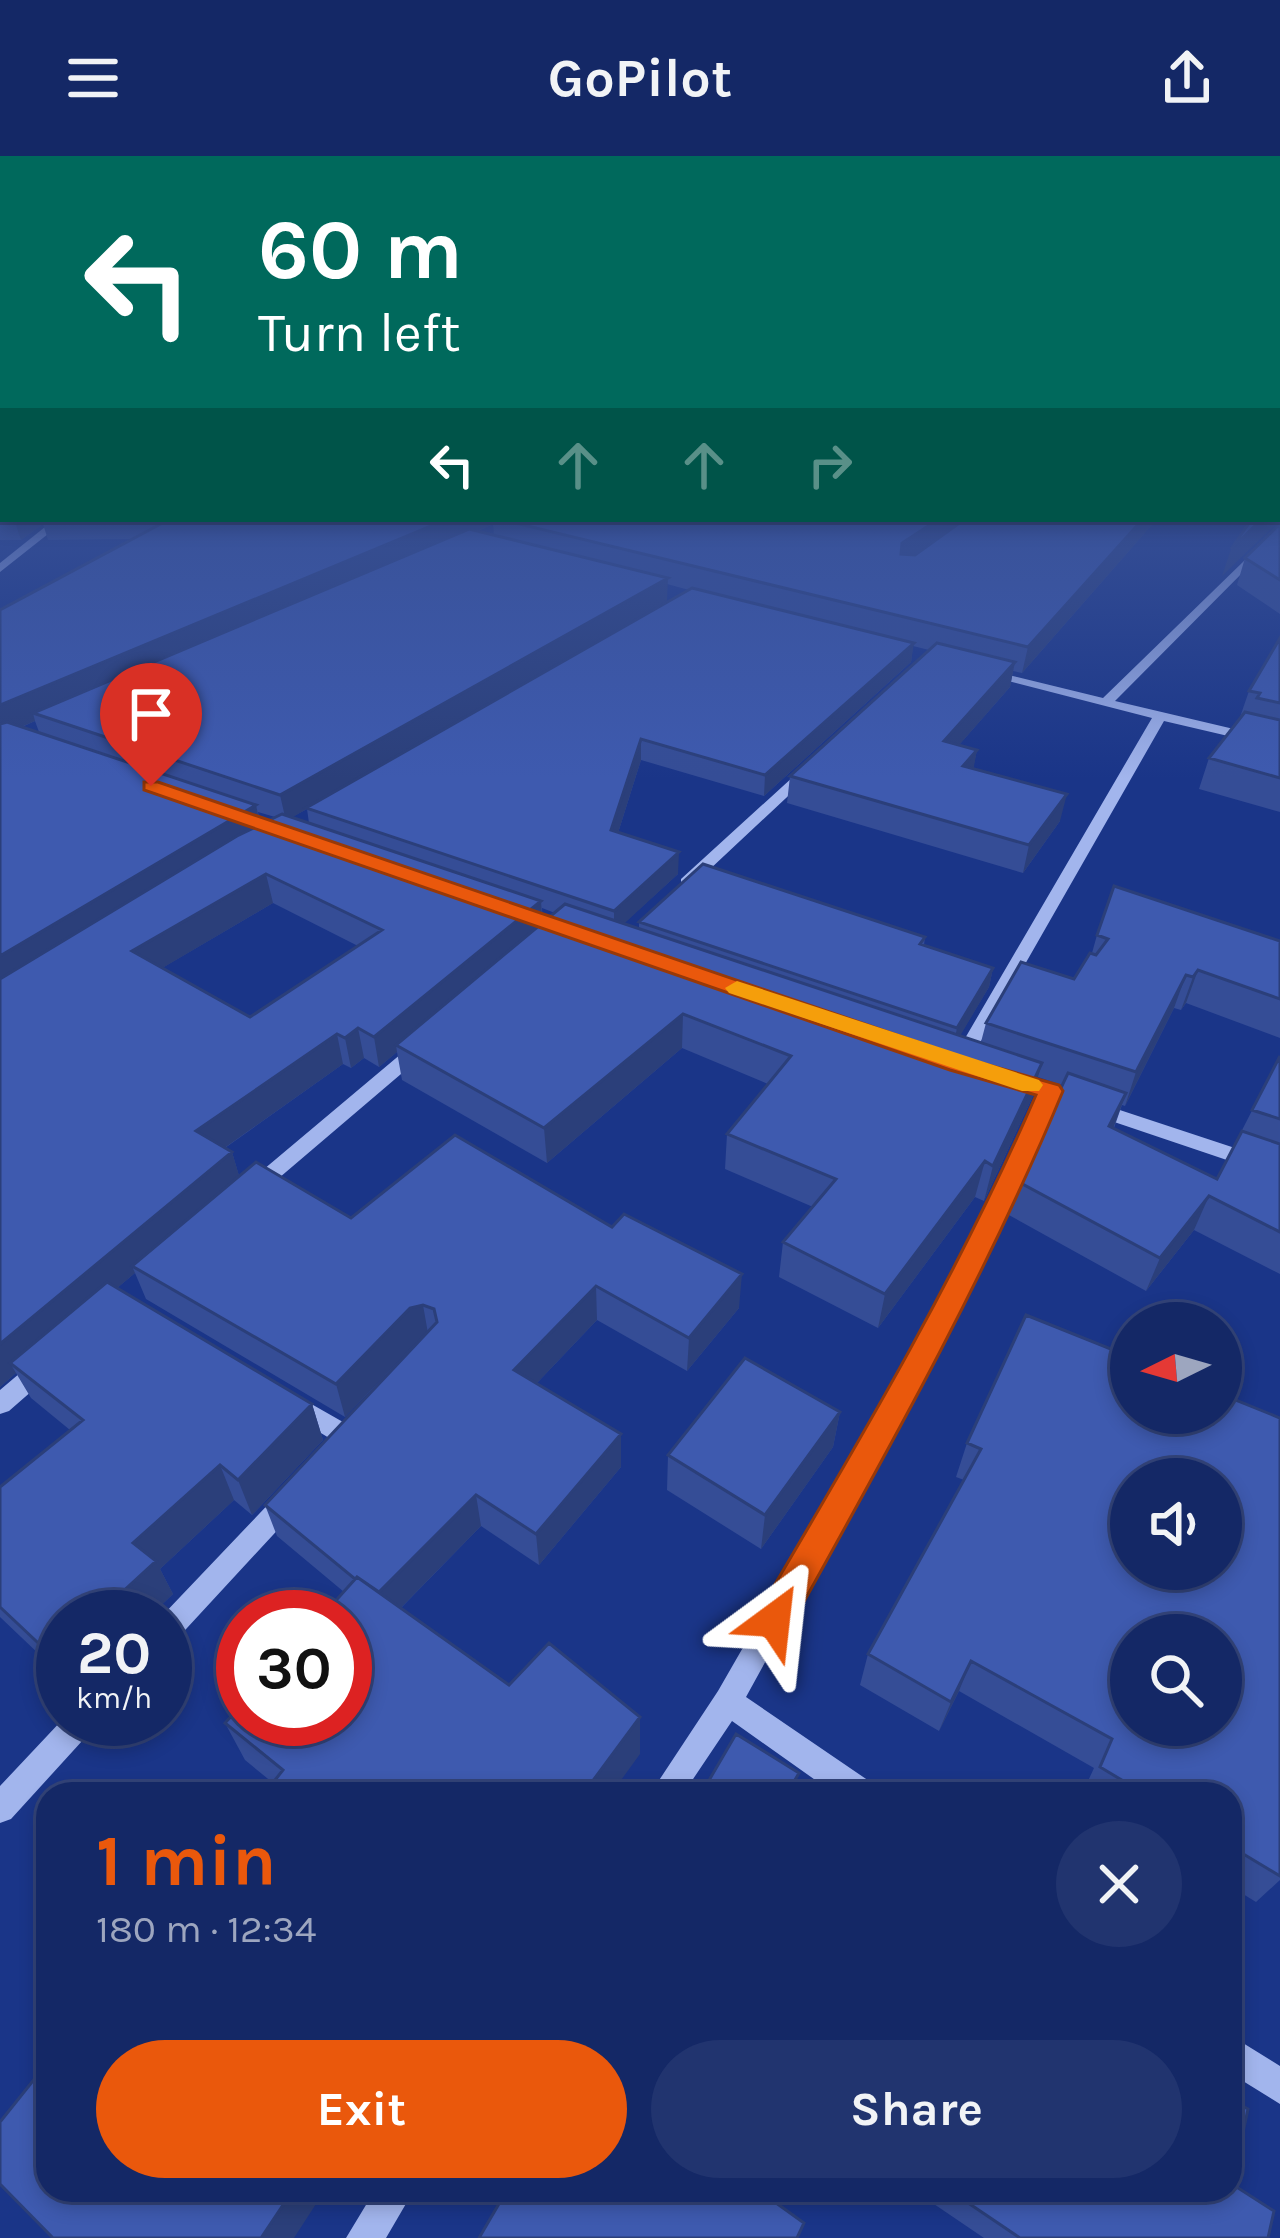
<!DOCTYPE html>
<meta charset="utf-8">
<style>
:root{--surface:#142866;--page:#21346f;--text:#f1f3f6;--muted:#9da6bf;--line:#33447a;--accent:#ea580c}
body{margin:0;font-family:Karla,sans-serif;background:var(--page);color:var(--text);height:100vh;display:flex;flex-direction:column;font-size:45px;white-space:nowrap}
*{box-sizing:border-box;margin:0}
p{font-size:39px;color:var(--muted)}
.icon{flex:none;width:66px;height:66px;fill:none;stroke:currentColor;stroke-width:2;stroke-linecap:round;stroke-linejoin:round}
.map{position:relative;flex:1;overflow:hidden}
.side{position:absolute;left:36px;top:1626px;width:1206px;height:420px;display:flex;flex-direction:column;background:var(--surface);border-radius:36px;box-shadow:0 6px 18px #0003,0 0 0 3px var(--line)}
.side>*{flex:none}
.top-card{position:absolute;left:0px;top:0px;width:1281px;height:366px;box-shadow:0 6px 18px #0003,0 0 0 3px var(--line);background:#00695c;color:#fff;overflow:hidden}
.needle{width:78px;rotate:265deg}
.tools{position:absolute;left:1110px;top:1146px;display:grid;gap:24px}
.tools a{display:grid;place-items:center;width:132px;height:132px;border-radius:50%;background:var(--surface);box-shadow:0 6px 18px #0003,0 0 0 3px var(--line);font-size:60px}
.speed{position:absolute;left:36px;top:1434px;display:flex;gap:24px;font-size:60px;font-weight:700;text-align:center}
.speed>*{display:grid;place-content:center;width:156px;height:156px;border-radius:50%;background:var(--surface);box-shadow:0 6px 18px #0003,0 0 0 3px var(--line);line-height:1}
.speed small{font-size:30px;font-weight:400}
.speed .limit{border:18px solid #d22;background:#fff;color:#111}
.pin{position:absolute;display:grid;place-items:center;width:102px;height:102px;color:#fff;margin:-123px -51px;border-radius:50% 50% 50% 0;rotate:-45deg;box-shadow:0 0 12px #0007}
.pin .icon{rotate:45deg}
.me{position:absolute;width:132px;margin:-66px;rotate:30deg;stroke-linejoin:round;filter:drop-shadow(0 0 9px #0008)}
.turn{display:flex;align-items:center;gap:42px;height:252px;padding:0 60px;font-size:54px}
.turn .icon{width:156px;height:156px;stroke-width:2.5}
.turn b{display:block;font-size:84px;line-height:102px}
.lanes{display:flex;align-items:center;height:114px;padding:0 60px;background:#0003;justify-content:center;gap:60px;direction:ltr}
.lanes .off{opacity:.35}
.round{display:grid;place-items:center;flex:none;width:126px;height:126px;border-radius:63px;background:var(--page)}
.head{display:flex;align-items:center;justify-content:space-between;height:204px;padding:0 60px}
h1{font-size:72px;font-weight:700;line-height:90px;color:var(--accent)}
.button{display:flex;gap:24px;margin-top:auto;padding:24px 60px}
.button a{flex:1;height:138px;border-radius:72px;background:var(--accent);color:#fff;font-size:48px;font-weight:700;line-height:138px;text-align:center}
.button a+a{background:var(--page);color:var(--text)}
header{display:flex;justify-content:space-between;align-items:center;height:156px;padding:0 60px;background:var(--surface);font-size:54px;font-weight:700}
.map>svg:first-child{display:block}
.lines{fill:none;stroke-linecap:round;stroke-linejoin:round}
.minor{fill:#a2b5ed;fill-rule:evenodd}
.wall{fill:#354d96;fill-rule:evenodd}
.shaded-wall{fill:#2b3f7a}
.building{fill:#3e5aaf;stroke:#2b3f7a;stroke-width:3;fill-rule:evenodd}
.route{fill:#ea580c;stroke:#983908;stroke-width:3}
.slow{fill:#f59e0b}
</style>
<header><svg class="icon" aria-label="menu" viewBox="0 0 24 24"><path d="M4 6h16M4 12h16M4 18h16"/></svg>GoPilot<svg class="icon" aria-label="share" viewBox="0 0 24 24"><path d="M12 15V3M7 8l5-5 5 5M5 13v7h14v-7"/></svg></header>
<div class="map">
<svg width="1280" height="2082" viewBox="0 0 1280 2082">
<rect width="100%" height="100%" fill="#1a3588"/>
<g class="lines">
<path class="minor" d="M55,363H67L0,416V407Z
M1280,370V379L1115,545L1280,584V592L1164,565L968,908L959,914L952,912L950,908L1152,562L977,517L984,513L1103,542Z
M805,610L817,613L693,729H681V723Z
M421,885L430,891L428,895L259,1039H245L242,1034L245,1029L414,887Z
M1008,917L1280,1007V1022L1055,946L950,1169L746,1541L872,1627L876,1638H835L732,1565L683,1638H650L718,1535L889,1238L967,1092L1038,940L1001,927L998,923Z
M41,1203L49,1206L53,1213L49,1220L9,1255L0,1258V1234L33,1206Z
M292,1237L357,1274L360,1281L357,1288L348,1291L339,1288L283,1254L280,1247L283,1240Z
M288,1334L297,1337L301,1345L297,1353L175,1485L165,1489V1461H161L279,1337Z
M63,1563H97L93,1573L11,1663L0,1667V1630Z
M1230,1879L1280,1910V1948L1230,1917Z
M375,2034H414L386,2082H346Z"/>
</g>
<path class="wall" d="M0,331H3V363H1157L1022,517L1013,515L1010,531L959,589L977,594L973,612L1060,665L1023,717L787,647L790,620L929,494L913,490L911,506L764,640L641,604L618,677L678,718L624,767L639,772V766L925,781L924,789L993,812L989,831L960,879L981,886L986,867L1074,823L1092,797L1097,779L1280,785V882L1186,847L1181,854L1174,852L1125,950L1122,949L1114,972L1217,1023L1280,900V1118L1194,1074L1146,1135L1007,1058L1017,1025L1062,929L1038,921L1032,942L984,1045L975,1041L878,1172L779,1121L783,1086L813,1051L725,1013L727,978L768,928L682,892L547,1007L402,924L397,896L379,911L364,902L351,912L343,908L225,992L232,996L239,1020L351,1062L739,1152L687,1215L597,1164L537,1227L621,1278V1311L539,1409L481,1370L401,1452L509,1529L640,1561V1598L273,1627L245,1604L225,1567L344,1436L277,1380L265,1349L419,1185L345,1261L146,1143L135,1117L117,1132L312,1248L323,1284L252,1359L234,1344L160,1413L173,1438L149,1461H63V1521L0,1461V1331L70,1274L31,1242L16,1217L0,1231V454L133,383L48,384L43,368L21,384H0ZM493,368L494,379L478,375ZM667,428L689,434L395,602L667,445ZM35,565L39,576L22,571ZM307,653L309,667L292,661ZM258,656L275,661L260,668ZM273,747L358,790L250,861L162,812ZM542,752L555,757L543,767Z
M1280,368V458L1237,429L1245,402Z
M1280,482V656L1199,633L1209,602L1239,564L1249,535Z
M840,1256L833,1291L761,1393L667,1334L668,1299Z
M1280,1262V1724L1256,1746L1230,1730V1638H1082L1094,1612L959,1535L939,1575L860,1529L868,1498L964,1324L956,1321L967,1287Z
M1232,2028L1268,2082H984L931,2046L935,2034H1230Z"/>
<path class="shaded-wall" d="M1280,346V357L1277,367L1222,420L1231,393L1262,363H1278V348Z
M14,363H41L43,368L21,384Z
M448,363H493V368L44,561L33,557L35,565L0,580V549Z
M939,363H969L898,411L902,387Z
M1143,363H1157L1022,517L1028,491Z
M668,422L667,445L286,665L280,639Z
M914,487L911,506L764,640L765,619Z
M1015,506L1010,531L939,612L944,585Z
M641,583V604L612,696L611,674Z
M977,594L972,621L963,610Z
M1067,638L1060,665L1023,717L1029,689Z
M256,649L262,677L0,837V800Z
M679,696L678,718L614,777V755Z
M266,718L273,747L142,824L132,795Z
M541,745L543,774L396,889L397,896L379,911L374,881Z
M993,812L989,831L953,892L957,872Z
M1198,814L1186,847L1181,854L1193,821Z
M1186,819L1174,852L1125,950L1136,916Z
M683,858L682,892L547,1007L544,972Z
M358,872L364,902L351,912L345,882Z
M337,878L343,908L206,1005L196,975Z
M1042,907L1032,942L984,1045L993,1010Z
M1126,937L1114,970L1098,1003L1109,970Z
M232,996L241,1026L132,1110L135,1117L20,1214L10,1207L16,1217L0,1231V1188Z
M985,1005L975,1041L878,1172L885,1138Z
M1209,1040L1194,1074L1146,1135L1160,1102Z
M742,1118L739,1152L687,1215L689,1182Z
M596,1130L597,1164L518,1247L514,1214Z
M423,1149L429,1183L417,1186L345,1261L336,1228L410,1152Z
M312,1248L323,1284L252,1359L238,1324Z
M840,1256L833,1291L761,1393L765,1359Z
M621,1278V1311L539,1409L536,1378Z
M220,1309L234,1344L160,1413L173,1438L149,1461H95L133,1387Z
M476,1339L481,1370L384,1469L375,1439Z
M63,1490V1515L52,1500Z
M971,1505L959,1535L939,1575L951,1546Z
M640,1561V1598L611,1638H583Z
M799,1617L792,1638H787Z
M293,2034H325L294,2082H261Z"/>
<path class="building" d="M0,331H3V361H0Z
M170,363H448L0,549V454Z
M499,363H939L902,387L901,398L915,399L965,363H1143L1028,491Z
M1252,363H1262L1231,393Z
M1280,368V424L1245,402Z
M469,373L668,422L280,639L33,557Z
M692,432L914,487L765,619L641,583L611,674L679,696L614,755L306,652Z
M1280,482V547L1257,542L1260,537L1249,535Z
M937,487L1015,506L944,585L977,594L963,610L1067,638L1029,689L790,620Z
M1245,556L1280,564V622L1209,602Z
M7,566L256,649L0,800V568Z
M282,658L541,745L374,881L358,872L345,882L337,878L196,975L232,996L0,1188V823L237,680ZM266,718L382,774L250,861L132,795Z
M703,708L925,781L920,788L993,812L957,872L639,766Z
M1114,730L1280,785V843L1198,814L1193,821L1186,819L1136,916L986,867L1021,806L1074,823L1090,797L1096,799L1108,783L1097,779Z
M565,748L1042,907L993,1010L985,1005L885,1138L783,1086L836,1023L727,978L791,900L683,858L544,972L396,889Z
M1280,900V963L1252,954Z
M1068,917L1126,937L1109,970L1217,1023L1242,975L1280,988V1076L1209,1040L1160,1102L1017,1025Z
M455,979L612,1071L624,1058L742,1118L689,1182L596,1130L514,1214L621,1278L536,1378L476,1339L379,1436L357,1421L355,1423L265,1349L437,1166L434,1153L423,1149L410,1152L336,1228L132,1110L256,1006L351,1062Z
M107,1126L312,1248L238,1324L220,1309L133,1387L156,1405L95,1461H63V1490L52,1500L0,1451V1331L83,1264L10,1207Z
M1026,1159L1131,1201V1257H1221V1238L1280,1262V1720L1230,1690V1638H1145L1100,1611L1112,1583L971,1505L951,1546L868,1498L981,1293L967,1287ZM1131,1323H1221V1413H1131ZM1131,1479H1221V1569H1131Z
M745,1202L840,1256L765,1359L668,1299Z
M357,1421L509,1529L549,1487L640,1561L583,1638H264L283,1614L225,1567L243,1547V1563H345V1461H321Z
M736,1578L799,1617L787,1638H701Z
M48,1906V2034H293L261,2082H53L0,2028V1966Z
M1230,1943L1248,1953L1232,2028L1274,2055L1268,2082H1020L949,2034H1230Z
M507,2034H758L804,2067L797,2082H479Z"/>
<linearGradient id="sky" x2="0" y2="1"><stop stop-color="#0e1d4b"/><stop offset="0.53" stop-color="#385196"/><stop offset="1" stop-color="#385196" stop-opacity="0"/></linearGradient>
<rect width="1280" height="623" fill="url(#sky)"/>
<path class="route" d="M144,626H158L967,903L1059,929L1063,935C985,1123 886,1298 787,1476L774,1481L761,1476L756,1464L761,1452C860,1284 958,1119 1036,939L950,914L144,634Z"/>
<path class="slow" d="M737,825L1039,924L1043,929L1039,935H1022L729,837L725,832Z"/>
</svg>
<div class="tools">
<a><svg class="needle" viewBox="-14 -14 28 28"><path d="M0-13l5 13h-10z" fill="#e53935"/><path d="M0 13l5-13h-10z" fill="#9da6bf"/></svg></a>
<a><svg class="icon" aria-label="sound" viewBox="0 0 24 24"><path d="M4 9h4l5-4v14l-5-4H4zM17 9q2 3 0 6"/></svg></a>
<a><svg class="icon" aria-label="search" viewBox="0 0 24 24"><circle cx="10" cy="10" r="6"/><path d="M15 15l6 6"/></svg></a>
</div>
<div class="speed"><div>20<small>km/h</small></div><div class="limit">30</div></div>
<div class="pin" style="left:151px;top:630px;background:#d93025"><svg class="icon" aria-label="arrive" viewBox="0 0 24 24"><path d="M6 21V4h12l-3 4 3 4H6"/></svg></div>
<svg class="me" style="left:774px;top:1464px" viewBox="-20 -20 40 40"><path d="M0-17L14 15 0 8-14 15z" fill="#ea580c" stroke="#fff" stroke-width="4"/></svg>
<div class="top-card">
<div class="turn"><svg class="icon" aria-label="left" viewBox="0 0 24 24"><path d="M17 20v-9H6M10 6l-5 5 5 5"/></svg><div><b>60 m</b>Turn left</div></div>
<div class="lanes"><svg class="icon" aria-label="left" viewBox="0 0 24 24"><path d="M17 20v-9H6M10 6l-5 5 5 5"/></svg><svg class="icon off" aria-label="ahead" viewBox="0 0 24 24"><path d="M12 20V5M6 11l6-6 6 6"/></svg><svg class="icon off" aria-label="ahead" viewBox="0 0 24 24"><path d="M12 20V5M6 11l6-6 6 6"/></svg><svg class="icon off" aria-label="right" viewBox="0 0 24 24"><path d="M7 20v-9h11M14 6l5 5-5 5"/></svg></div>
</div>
<section class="side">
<div class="head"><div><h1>1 min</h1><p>180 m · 12:34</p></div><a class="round"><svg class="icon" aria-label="close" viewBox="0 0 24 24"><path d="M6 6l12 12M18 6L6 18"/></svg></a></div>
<div class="button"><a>Exit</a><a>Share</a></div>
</section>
</div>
